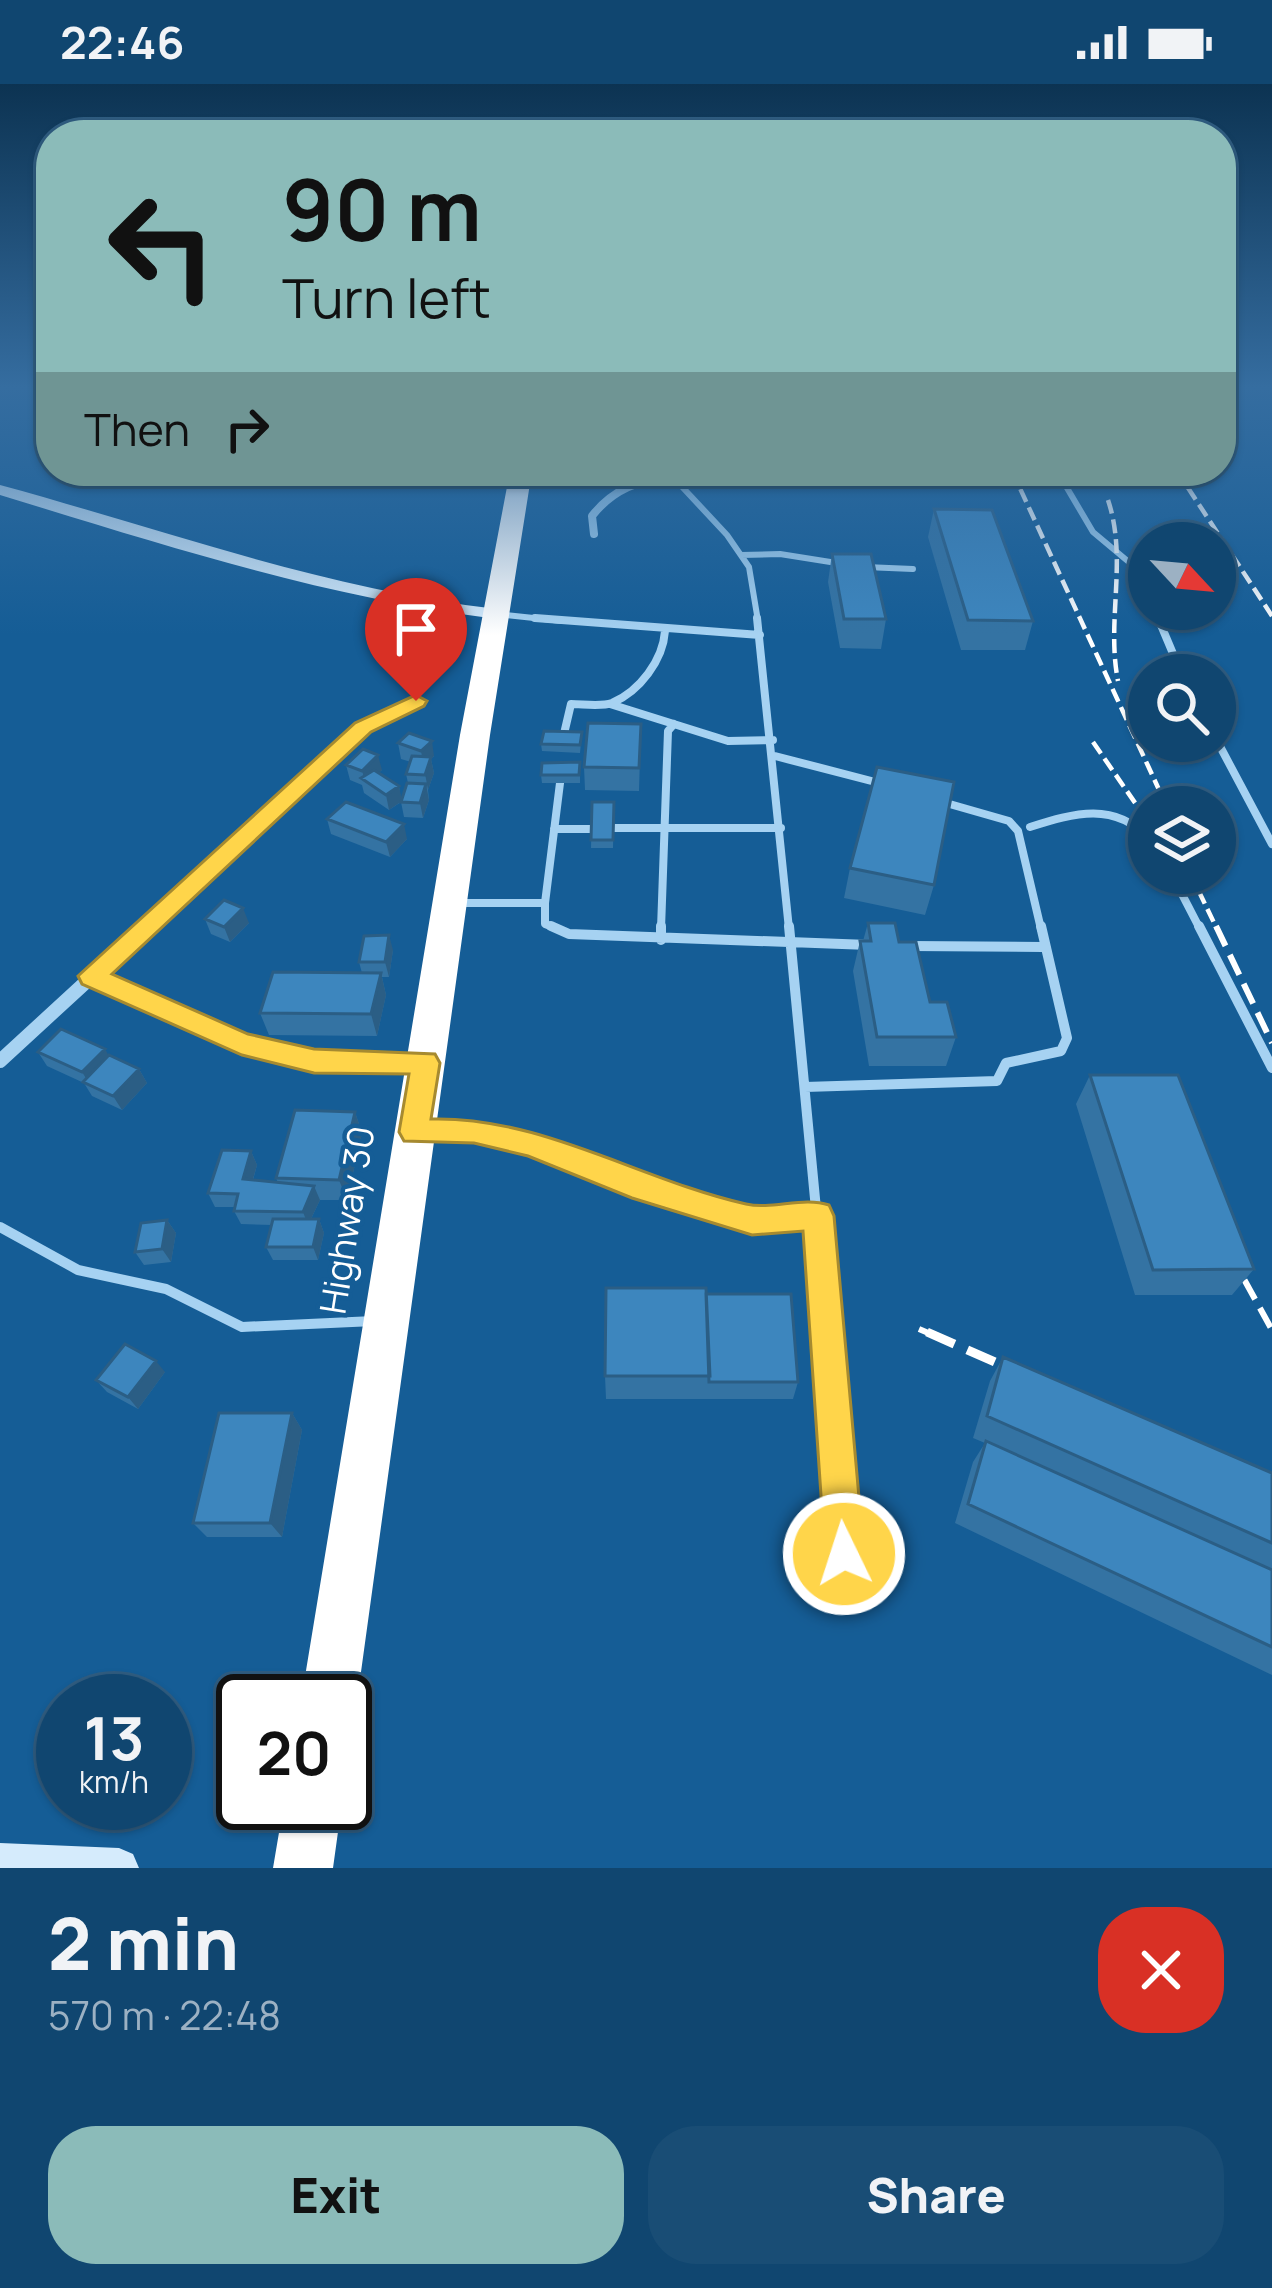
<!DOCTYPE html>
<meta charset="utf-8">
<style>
:root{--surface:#104670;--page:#194d75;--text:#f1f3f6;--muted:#9cb1c3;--line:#305e83;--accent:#8bbbb9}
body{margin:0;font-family:Manrope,sans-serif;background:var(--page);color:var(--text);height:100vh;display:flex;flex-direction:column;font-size:45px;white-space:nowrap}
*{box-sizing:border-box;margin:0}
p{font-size:39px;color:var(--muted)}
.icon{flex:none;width:66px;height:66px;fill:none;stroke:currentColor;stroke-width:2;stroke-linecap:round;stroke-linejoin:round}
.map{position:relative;height:1784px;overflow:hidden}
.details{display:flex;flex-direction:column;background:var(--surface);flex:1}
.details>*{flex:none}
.top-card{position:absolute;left:36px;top:36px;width:1200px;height:366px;border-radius:48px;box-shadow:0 3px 9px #0004,0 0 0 3px var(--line);background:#8bbbb9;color:#111;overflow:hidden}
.needle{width:78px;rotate:116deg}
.fabs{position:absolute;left:1128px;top:438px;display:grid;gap:24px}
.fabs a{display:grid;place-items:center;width:108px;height:108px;border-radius:50%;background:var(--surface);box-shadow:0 3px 9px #0004,0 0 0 3px var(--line);font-size:60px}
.speed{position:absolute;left:36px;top:1590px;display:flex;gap:24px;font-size:60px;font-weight:700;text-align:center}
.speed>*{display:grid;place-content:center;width:156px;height:156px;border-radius:50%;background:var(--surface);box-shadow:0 3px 9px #0004,0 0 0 3px var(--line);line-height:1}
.speed small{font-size:30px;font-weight:400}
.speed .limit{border:6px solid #111;border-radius:18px;background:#fff;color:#111}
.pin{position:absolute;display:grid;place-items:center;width:102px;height:102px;color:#fff;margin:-123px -51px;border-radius:50% 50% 50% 0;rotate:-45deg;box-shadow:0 0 12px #0007}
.pin .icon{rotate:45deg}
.me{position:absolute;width:132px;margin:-66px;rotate:356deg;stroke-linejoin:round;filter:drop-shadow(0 0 9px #0008)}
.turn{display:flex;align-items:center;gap:42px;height:252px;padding:0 48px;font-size:54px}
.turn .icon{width:156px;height:156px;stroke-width:2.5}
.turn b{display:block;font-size:84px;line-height:102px}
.then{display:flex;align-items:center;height:114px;padding:0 48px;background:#0003;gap:24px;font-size:45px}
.round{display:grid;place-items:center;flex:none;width:126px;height:126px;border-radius:48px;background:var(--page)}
.headline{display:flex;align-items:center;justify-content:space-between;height:204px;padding:0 48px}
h1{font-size:72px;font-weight:800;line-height:90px}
.button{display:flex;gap:24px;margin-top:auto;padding:24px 48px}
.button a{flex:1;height:138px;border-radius:48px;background:var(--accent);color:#111;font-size:48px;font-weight:800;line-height:138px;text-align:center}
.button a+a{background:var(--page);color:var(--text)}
.status{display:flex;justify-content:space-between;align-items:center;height:84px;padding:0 60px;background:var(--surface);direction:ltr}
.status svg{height:33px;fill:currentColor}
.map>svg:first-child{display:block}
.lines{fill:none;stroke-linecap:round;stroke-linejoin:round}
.lane-far3{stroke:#a6d2f2;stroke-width:6}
.lane-far2{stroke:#a6d2f2;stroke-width:8}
.lane-far1{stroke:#a6d2f2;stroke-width:10}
.lane{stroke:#a6d2f2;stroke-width:14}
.street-far2{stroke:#a6d2f2;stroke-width:8}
.street-far1{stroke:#a6d2f2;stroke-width:10}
.street{stroke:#a6d2f2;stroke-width:14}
.secondary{fill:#d5ebfc;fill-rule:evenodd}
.highway{fill:#fff;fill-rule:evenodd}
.rail-far2{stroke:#fff;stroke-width:4.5;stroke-dasharray:14 6;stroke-linecap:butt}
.rail-far1{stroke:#fff;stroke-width:6;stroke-dasharray:22 10;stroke-linecap:butt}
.rail{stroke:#fff;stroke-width:9;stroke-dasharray:30 14;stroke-linecap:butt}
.wall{fill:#3473a3}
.shaded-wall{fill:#2b5e85}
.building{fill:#3d86be;stroke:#2b5e85;stroke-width:3}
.route{fill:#ffd54a;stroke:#a68a30;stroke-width:3}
.labels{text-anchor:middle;stroke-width:9;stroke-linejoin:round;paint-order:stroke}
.street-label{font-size:36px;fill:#fff;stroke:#155d96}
</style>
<div class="status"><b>22:46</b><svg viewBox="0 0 49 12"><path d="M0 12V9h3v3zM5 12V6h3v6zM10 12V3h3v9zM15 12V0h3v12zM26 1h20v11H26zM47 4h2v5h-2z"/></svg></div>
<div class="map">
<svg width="1272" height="1784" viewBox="0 0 1272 1784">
<rect width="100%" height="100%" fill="#155d96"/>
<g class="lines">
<path class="lane-far3" d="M1057,387L1093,448L1136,484L1149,507
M672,392L727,451L749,483L758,537
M741,471L780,470L843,480
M865,483L913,485
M1156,525L1159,537
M497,530L562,537"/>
<path class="lane-far2" d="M535,534L760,551
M757,534L789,845
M1158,534L1182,591
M610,620L728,657L773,656
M1215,653L1272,760
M563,654L571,620C583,620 601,623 612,619C640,607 663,576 665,547
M775,672L883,700
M939,717L1009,737L1018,747L1041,845
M1030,743C1074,729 1115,717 1149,755
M614,744H781
M554,745H592
M1171,789L1200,845
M460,819H545V840L558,845
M545,819L560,699
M661,845L668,647L674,640"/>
<path class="lane-far1" d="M551,842L569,850L869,861
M789,842L828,1251
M1199,842L1272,984
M661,856V842
M910,862L1043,863
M91,893L242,960L314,977L414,978
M805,1003L997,997L1006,979L1061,967L1067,954L1041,842
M425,1048L474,1047L531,1060L677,1116L752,1137L818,1131
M0,1143L78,1186L166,1205L242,1243L374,1237"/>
<path class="lane" d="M827,1248L845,1470"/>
<path class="street-far2" d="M594,450L592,432C613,405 639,396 672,392L670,387"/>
<path class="street-far1" d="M143,845L363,644L416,617"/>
<path class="street" d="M0,977L147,842"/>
<path class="secondary" d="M0,401C169,447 321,504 497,525L506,530L497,535C326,514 164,461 0,411Z
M0,1759L119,1764L133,1770L139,1784H0Z"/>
<path class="highway" d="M510,387H532L490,651L357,1617L345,1638V1617H301L460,651Z
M284,1719H342L333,1784H273Z"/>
<path class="rail-far2" d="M1012,387L1167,723
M1177,387L1272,532
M1108,416C1128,476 1106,536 1118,597
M1093,658L1149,739
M1190,789L1217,845"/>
<path class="rail-far1" d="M1216,842L1272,959
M1229,1168L1272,1246
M919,1245L933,1251"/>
<path class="rail" d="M927,1248L1029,1293"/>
</g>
<path class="wall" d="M934,425L1033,537L1025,566H961L928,453Z
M832,470L886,535L881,565L840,564L828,498Z
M641,640L639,707L585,706L584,683Z
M582,648L580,669L542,667L541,660Z
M398,659L434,672L431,675L434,689L428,706L429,716L423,734L404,733L401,718L389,726L364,709L362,701L350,696L346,681L382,686L378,689L399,702L401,717L408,699L406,690L411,678L401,675Z
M580,678V699H542L541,691Z
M592,718H614L613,764H591Z
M327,735L407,755L390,773L331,750Z
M850,784L934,801L925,831L844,814Z
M205,835L249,839L230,858L211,850Z
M868,839L899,858L930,918L956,953L946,982H869L853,887L860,857H863Z
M393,866L389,893H382L386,911L377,952L269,951L260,929L362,889L359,878Z
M38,968L108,971L139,985L147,999L122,1026L92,1012L84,999L47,982Z
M1090,991L1254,1185L1232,1211H1135L1076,1020Z
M355,1028L362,1049L347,1116H320L311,1135H319L324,1149L318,1176H273L266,1163L272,1141L241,1140L234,1127L235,1123H215L208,1109L251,1067L257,1081L253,1096L278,1099L276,1094Z
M167,1136L176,1149L171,1178L144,1181L135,1168Z
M706,1210L798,1298L793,1315H606L605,1292Z
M1003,1273L1272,1389V1591L955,1439L973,1378L985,1359L973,1354L990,1297Z
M165,1288L138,1325L107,1308L96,1296Z
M292,1329L302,1346L282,1453H207L193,1439Z"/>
<path class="shaded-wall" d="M432,657L434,672L431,675L434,689L428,706L421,667Z
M378,671L382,686L368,699L365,696L362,687Z
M426,700L429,716L423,734L420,719Z
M399,702L402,717L389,726L386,711Z
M404,740L407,755L390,773L386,758Z
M243,824L249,839L230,858L224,843Z
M389,851L393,866L389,893L385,878Z
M381,889L386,911L377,952L371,930Z
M105,965L113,979L91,1002L82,988Z
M139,985L147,999L122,1026L113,1012Z
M355,1028L362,1049L347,1116L339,1096Z
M251,1067L257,1081L249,1109L243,1095Z
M314,1102L320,1116L308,1141L303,1128Z
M319,1135L324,1149L318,1176L313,1163Z
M167,1136L176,1149L171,1178L162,1165Z
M156,1277L165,1288L138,1325L128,1313Z
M292,1329L302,1346L282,1453L270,1439Z"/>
<path class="building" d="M934,425L992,426L1033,537L968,536Z
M832,470H871L886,535H844Z
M588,639L641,640L639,684L584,683Z
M544,647L582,648L580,661L541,660Z
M409,649L432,657L421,667L398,659Z
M363,665L378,671L362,687L346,681Z
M412,672L431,673L425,691L406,690Z
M580,678L579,691H541L542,679Z
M877,683L954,698L934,801L850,784Z
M374,686L399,702L386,711L361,694Z
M407,699L426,700L420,719L401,718Z
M346,718L404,740L386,758L327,735Z
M592,718H614L613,756H591Z
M224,816L243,824L224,843L205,835Z
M868,839H895L899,858H916L930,918H947L956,953H877L860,857H871Z
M389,851L385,878H359L364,852Z
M273,888L381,889L371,930L260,929Z
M61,945L105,965L82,988L38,968Z
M109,971L139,985L113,1012L83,998Z
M1090,991H1178L1254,1185L1153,1186Z
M295,1026L355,1028L339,1096L276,1094Z
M222,1066L251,1067L243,1095L314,1102L303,1128L234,1127L238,1110L208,1109Z
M273,1135H319L313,1163H266Z
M167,1136L162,1165L135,1168L141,1139Z
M606,1204H706L710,1292H605Z
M706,1210H791L798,1298H709Z
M125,1260L156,1277L128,1313L96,1296Z
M1003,1273L1272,1389V1459L987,1332Z
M219,1329H292L270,1439H193Z
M986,1357L1272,1486V1563L968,1420Z"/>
<linearGradient id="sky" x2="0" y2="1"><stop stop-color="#0c3352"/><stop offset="0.55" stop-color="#356da0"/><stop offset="1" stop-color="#356da0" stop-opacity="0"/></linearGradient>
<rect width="1272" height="551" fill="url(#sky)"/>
<path class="route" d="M416,611L427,617L424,622L371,648L112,890L248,950L314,965L435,970L440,979L431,1035C541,1032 640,1096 746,1120C773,1126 803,1112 829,1121L834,1132L864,1470L858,1484L844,1489L831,1484L825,1470L803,1147L752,1151L632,1114L528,1072L474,1059L404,1057L399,1048L409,990L314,989L242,971L82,900L78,892L355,639Z"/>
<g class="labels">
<g class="street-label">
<text transform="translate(347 1136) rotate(-81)" y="13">Highway 30</text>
</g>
</g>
</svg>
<div class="fabs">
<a><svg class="needle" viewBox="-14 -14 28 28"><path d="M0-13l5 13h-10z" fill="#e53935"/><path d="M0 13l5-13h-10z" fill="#9cb1c3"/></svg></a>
<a><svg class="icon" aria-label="search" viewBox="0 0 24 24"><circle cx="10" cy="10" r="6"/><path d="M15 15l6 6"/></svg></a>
<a><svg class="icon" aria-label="layers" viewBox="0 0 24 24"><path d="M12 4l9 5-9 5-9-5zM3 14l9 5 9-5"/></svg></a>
</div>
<div class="speed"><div>13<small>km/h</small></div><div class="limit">20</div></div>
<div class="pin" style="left:416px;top:617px;background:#d93025"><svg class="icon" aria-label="arrive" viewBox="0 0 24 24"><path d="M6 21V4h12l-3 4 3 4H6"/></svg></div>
<svg class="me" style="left:844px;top:1470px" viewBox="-20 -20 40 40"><circle r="17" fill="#ffd54a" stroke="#fff" stroke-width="3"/><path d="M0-11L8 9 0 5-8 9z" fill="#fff"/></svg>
<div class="top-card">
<div class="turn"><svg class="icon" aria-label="left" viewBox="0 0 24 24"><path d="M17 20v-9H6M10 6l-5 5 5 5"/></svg><div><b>90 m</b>Turn left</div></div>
<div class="then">Then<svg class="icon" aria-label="right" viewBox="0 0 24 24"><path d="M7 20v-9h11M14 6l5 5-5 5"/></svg></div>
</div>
</div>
<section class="details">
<div class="headline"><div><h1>2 min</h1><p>570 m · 22:48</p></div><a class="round" style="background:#d93025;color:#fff"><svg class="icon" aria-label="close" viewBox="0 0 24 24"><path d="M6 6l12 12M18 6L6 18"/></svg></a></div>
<div class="button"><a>Exit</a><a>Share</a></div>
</section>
